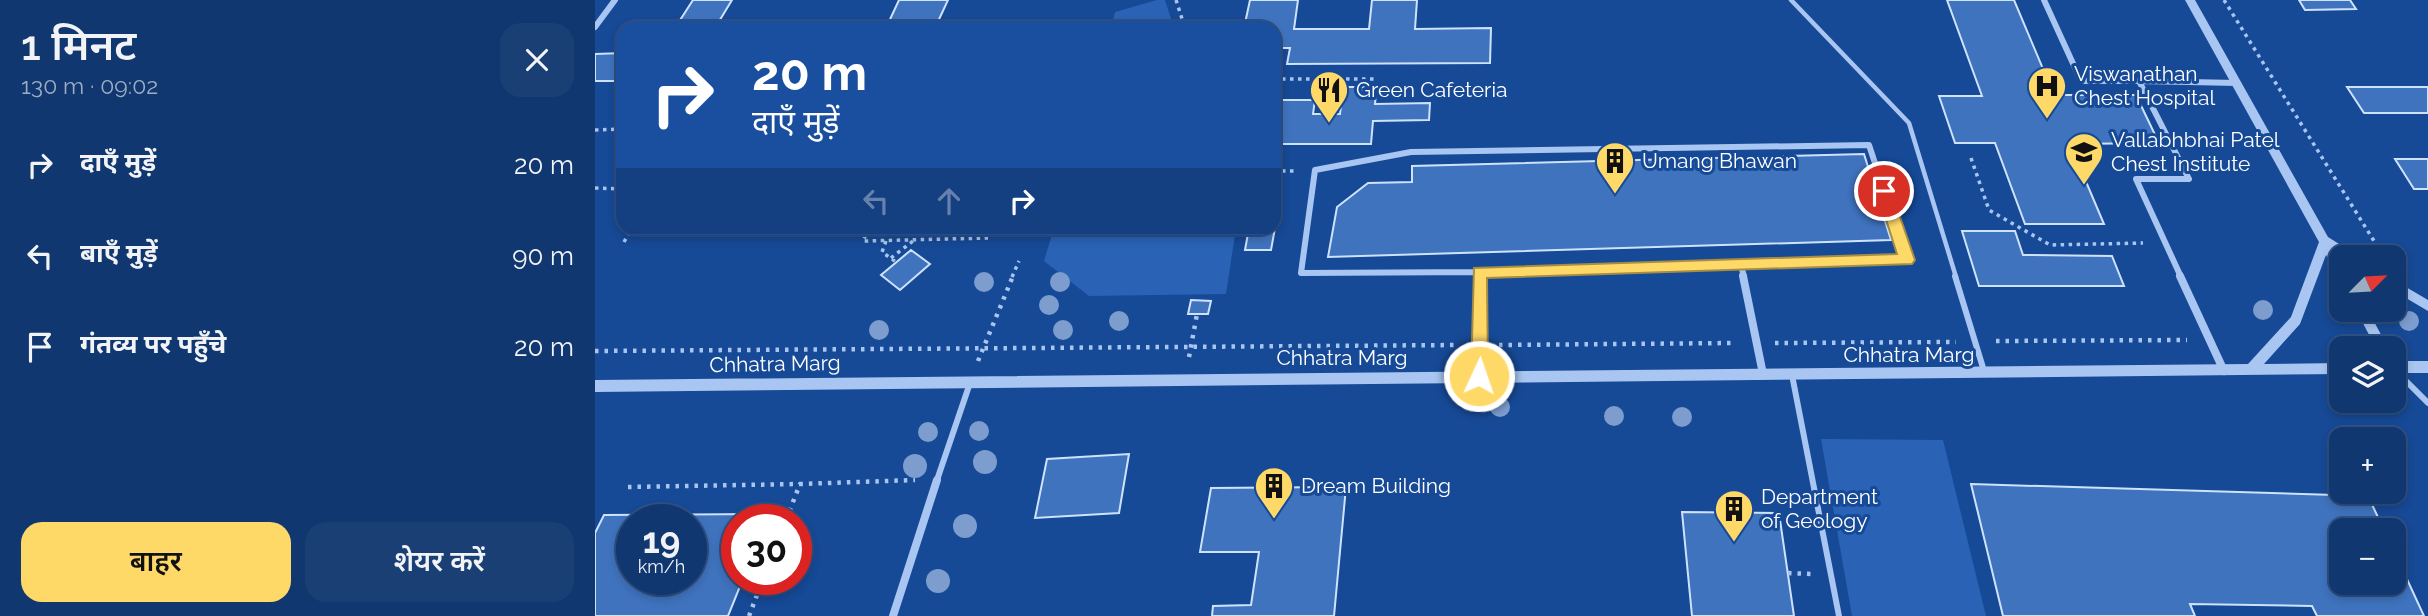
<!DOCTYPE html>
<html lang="hi">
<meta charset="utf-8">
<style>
:root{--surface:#103770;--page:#193f75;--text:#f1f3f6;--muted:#9cacc3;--line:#305183;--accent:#ffd968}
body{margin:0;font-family:Raleway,"Noto Sans Devanagari",sans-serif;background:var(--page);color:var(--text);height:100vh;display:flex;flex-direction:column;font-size:26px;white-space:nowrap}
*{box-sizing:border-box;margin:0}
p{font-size:23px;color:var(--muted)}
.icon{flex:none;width:38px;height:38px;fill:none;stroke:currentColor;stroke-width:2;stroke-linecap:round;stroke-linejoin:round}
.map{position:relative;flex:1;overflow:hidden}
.side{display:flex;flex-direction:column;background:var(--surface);width:595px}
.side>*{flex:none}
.top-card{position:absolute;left:21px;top:21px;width:665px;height:214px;border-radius:21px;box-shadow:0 4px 10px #0003,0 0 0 2px var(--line);background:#1a4fa0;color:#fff;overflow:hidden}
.needle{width:46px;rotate:66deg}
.fabs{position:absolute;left:1734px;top:245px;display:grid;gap:14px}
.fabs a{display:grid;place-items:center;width:77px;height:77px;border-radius:14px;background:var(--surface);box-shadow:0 4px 10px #0003,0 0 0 2px var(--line);font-size:35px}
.speed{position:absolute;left:21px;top:504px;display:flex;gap:14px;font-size:35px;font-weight:700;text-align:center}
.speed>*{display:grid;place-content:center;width:91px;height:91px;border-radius:50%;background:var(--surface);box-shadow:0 4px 10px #0003,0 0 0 2px var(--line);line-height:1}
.speed small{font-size:18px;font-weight:400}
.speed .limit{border:10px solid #d22;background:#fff;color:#111}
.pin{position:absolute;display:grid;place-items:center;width:60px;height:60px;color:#fff;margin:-30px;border:4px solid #fff;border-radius:50%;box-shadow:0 2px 7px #0007}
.me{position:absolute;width:77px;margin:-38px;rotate:3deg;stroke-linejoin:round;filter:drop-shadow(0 0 5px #0008)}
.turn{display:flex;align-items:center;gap:24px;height:147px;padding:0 21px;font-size:32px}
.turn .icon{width:91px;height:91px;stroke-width:2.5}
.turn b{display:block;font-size:49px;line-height:60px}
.lanes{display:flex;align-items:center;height:66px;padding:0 21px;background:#0003;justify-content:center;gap:35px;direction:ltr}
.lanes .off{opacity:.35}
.round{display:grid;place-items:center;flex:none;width:74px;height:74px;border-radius:21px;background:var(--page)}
.summary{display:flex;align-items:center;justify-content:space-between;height:119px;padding:0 21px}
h1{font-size:42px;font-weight:600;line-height:52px}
.cta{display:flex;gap:14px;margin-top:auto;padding:14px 21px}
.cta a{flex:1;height:80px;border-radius:21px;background:var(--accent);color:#111;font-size:28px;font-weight:600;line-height:80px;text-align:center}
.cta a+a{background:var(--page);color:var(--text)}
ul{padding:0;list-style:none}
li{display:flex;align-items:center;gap:21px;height:91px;padding:0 21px}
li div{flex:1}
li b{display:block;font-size:26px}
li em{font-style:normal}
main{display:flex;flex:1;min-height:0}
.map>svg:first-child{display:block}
.green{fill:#2a63b5}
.building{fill:#3f73be;stroke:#cfe2fc;stroke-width:2;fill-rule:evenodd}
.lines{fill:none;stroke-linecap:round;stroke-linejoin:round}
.path-far1{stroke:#a8c6f1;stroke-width:3.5;stroke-dasharray:3.5 4.5;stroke-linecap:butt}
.path{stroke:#a8c6f1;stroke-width:4.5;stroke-dasharray:3.5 6;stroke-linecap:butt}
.service-far1{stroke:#a8c6f1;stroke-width:4.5}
.service{stroke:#a8c6f1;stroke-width:6}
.minor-far1{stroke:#a8c6f1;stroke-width:6}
.minor{stroke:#a8c6f1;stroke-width:8}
.tertiary{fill:#a8c6f1;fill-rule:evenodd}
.tree{fill:#7c9dce}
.route{fill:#ffd968;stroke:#a68d44;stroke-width:2}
.labels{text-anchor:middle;stroke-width:6;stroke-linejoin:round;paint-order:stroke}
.poi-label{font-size:21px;fill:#fff;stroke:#164996;text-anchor:start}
.street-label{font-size:21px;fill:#fff;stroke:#164996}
</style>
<main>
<section class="side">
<div class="summary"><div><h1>1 मिनट</h1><p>130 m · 09:02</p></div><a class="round"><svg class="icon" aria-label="close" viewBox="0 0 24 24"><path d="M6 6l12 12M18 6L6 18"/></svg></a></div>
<ul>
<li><svg class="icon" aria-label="right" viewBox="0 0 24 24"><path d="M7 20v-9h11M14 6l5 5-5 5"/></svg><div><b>दाएँ मुड़ें</b></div><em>20 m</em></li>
<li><svg class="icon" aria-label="left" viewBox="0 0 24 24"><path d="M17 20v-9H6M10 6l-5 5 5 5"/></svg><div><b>बाएँ मुड़ें</b></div><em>90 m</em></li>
<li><svg class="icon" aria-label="arrive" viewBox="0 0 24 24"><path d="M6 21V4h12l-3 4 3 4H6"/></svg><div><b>गंतव्य पर पहुँचे</b></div><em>20 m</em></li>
</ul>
<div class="cta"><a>बाहर</a><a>शेयर करें</a></div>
</section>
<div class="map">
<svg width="1833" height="616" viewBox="0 0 1833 616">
<rect width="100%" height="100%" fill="#164996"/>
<path class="green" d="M562,0H570L579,28H516L520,12Z
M459,228H641L631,294L494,296L449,261Z
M1226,439L1348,440L1391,616H1257Z"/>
<path class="building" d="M98,0H137L120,28H80Z
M304,0H353L340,28H291Z
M655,0H703L699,29H774L777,0H822L820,29L896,28L895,63L692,64L695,48H679V28H649Z
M1352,0H1419L1459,95H1541L1564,143L1475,144L1509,224H1430L1400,143H1360L1344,96H1387Z
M1704,0H1755L1761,9L1710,10Z
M28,53V81H0V54Z
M748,87H769L781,94L780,104L835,103L834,120L778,121L776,144H679L682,100H720L718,114H745Z
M1752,87H1833V113H1769Z
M1269,154L1296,240L733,257L742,207L773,183L817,182V166Z
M1800,159H1833V189H1819Z
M679,194L686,195L676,250H650L654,228H679Z
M1367,231H1420L1428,255L1517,256L1529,286H1384Z
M316,250L335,264L305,290L286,275Z
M596,300L616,301L613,314H593Z
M534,454L524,513L440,518L452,459Z
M1376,484L1773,496L1789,530H1746V583H1799V551L1829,616H1722L1717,606L1595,604L1600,616H1408Z
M751,487L739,616H617L618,606L656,605L664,552H605L616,488Z
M1087,512L1184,513L1199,616H1097Z
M174,514L172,520H142V579H148L133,616H0V533L9,515ZM37,520H96V579H37Z"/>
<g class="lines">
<path class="path-far1" d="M581,0L590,28
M1629,0L1779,241
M679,79H783
M0,130L28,129
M1376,158L1394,210L1455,245L1548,243
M679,171H699
M0,188L28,189
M274,228L268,241L393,238
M291,241L287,252L301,262
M29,242L37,228
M296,258L318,241
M417,277L424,261"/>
<path class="path" d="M1401,341L1592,340
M1180,343L1361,342
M904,345L1140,343
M0,351L864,345
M594,357L602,314
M383,361L418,276
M33,487L205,484
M191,520L205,484L320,480
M1193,573L1218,574
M154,616L168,579"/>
<path class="service-far1" d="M1196,0L1314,123L1361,277"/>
<path class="service" d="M1360,276L1389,371
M1799,369L1833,403
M1197,375L1244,616
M342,480L375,383"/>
<path class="minor-far1" d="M1449,0L1486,81H1544L1594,179H1541L1586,277
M0,27L20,0
M1544,81L1642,83
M885,272L706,273L720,170L816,152L1274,145L1312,260L1146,265
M885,277V272L1146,265L1149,277"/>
<path class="minor" d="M1148,276L1168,374
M1585,276L1629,371
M884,376L885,276
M298,616L342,480"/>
<path class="tertiary" d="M1590,0H1600L1733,237L1760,254L1762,257H1747L1742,255L1746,262V277L1742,275L1731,255L1705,324L1669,364L1746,363V374L0,392V380L1653,364L1696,317L1724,242Z
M1799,280L1833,300V311L1799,291Z
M1761,310H1773L1793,348H1781Z
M1799,361H1833V373H1799Z"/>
</g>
<g class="tree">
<circle cx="389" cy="282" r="10"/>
<circle cx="465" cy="282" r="10"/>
<circle cx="454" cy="305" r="10"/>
<circle cx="1668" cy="310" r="10"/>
<circle cx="524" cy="321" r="10"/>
<circle cx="1814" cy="321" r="10"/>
<circle cx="284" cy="330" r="10"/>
<circle cx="468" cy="330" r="10"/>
<circle cx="905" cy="407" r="10"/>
<circle cx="1019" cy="416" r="10"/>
<circle cx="1087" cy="417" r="10"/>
<circle cx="384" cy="431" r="10"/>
<circle cx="333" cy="432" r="10"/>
<circle cx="390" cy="462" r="12"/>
<circle cx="320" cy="466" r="12"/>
<circle cx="370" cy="526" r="12"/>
<circle cx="343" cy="581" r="12"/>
</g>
<path class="route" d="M1289,185L1296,191L1320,260L1317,264L892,278L893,376L884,383L876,376L879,268L1302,254L1282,191Z"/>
<defs>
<g id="hospital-pin" transform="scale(2.0125)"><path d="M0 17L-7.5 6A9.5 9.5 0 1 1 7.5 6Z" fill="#ffd968" stroke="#164996"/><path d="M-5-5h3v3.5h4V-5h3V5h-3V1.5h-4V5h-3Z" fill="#111"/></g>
<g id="restaurant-pin" transform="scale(2.0125)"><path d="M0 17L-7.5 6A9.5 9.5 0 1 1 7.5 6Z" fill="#ffd968" stroke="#164996"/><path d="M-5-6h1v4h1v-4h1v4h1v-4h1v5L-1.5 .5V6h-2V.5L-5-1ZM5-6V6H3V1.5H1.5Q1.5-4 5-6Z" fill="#111"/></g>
<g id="university-pin" transform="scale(2.0125)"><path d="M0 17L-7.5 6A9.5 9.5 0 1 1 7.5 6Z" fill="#ffd968" stroke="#164996"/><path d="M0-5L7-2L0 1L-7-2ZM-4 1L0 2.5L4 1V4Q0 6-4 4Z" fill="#111"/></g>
<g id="building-pin" transform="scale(2.0125)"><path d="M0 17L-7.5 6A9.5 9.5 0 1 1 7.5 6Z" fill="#ffd968" stroke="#164996"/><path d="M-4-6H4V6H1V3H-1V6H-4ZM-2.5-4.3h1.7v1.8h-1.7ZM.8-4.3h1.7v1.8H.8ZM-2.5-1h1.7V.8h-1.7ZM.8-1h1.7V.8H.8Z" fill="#111"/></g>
</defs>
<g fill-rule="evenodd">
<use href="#hospital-pin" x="1452" y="86"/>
<use href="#restaurant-pin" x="734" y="90"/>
<use href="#university-pin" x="1489" y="152"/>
<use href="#building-pin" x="1020" y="161"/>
<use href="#building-pin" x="679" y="486"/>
<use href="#building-pin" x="1139" y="509"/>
</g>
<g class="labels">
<g class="poi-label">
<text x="1479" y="81">Viswanathan<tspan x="1479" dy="24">Chest Hospital</tspan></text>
<text x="761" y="97">Green Cafeteria</text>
<text x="1516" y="147">Vallabhbhai Patel<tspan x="1516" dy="24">Chest Institute</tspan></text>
<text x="1047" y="168">Umang Bhawan</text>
<text x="706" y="493">Dream Building</text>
<text x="1166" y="504">Department<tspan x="1166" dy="24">of Geology</tspan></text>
</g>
<g class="street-label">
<text x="1314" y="362">Chhatra Marg</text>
<text x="747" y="365">Chhatra Marg</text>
<text transform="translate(180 364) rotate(-1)" y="7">Chhatra Marg</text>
</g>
</g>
</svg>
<div class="fabs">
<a><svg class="needle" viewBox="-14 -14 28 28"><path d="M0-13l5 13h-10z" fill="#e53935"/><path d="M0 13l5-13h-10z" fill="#9cacc3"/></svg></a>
<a><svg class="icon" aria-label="layers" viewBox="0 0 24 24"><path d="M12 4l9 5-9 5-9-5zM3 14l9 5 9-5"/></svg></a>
<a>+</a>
<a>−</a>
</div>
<div class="speed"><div>19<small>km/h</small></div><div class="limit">30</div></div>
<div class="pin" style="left:1289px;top:191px;background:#d93025"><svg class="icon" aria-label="arrive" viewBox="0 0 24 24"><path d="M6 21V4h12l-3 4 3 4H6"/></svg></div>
<svg class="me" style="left:884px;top:376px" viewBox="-20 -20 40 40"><circle r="17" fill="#ffd968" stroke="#fff" stroke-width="3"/><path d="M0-11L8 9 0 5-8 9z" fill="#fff"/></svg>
<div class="top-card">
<div class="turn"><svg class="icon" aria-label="right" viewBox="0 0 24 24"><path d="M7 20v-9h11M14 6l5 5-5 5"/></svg><div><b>20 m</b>दाएँ मुड़ें</div></div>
<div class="lanes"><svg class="icon off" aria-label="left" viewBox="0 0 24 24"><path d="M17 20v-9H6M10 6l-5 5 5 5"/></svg><svg class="icon off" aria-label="ahead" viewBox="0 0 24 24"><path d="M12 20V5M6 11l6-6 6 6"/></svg><svg class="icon" aria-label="right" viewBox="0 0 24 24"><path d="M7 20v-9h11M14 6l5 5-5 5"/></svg></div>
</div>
</div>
</main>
